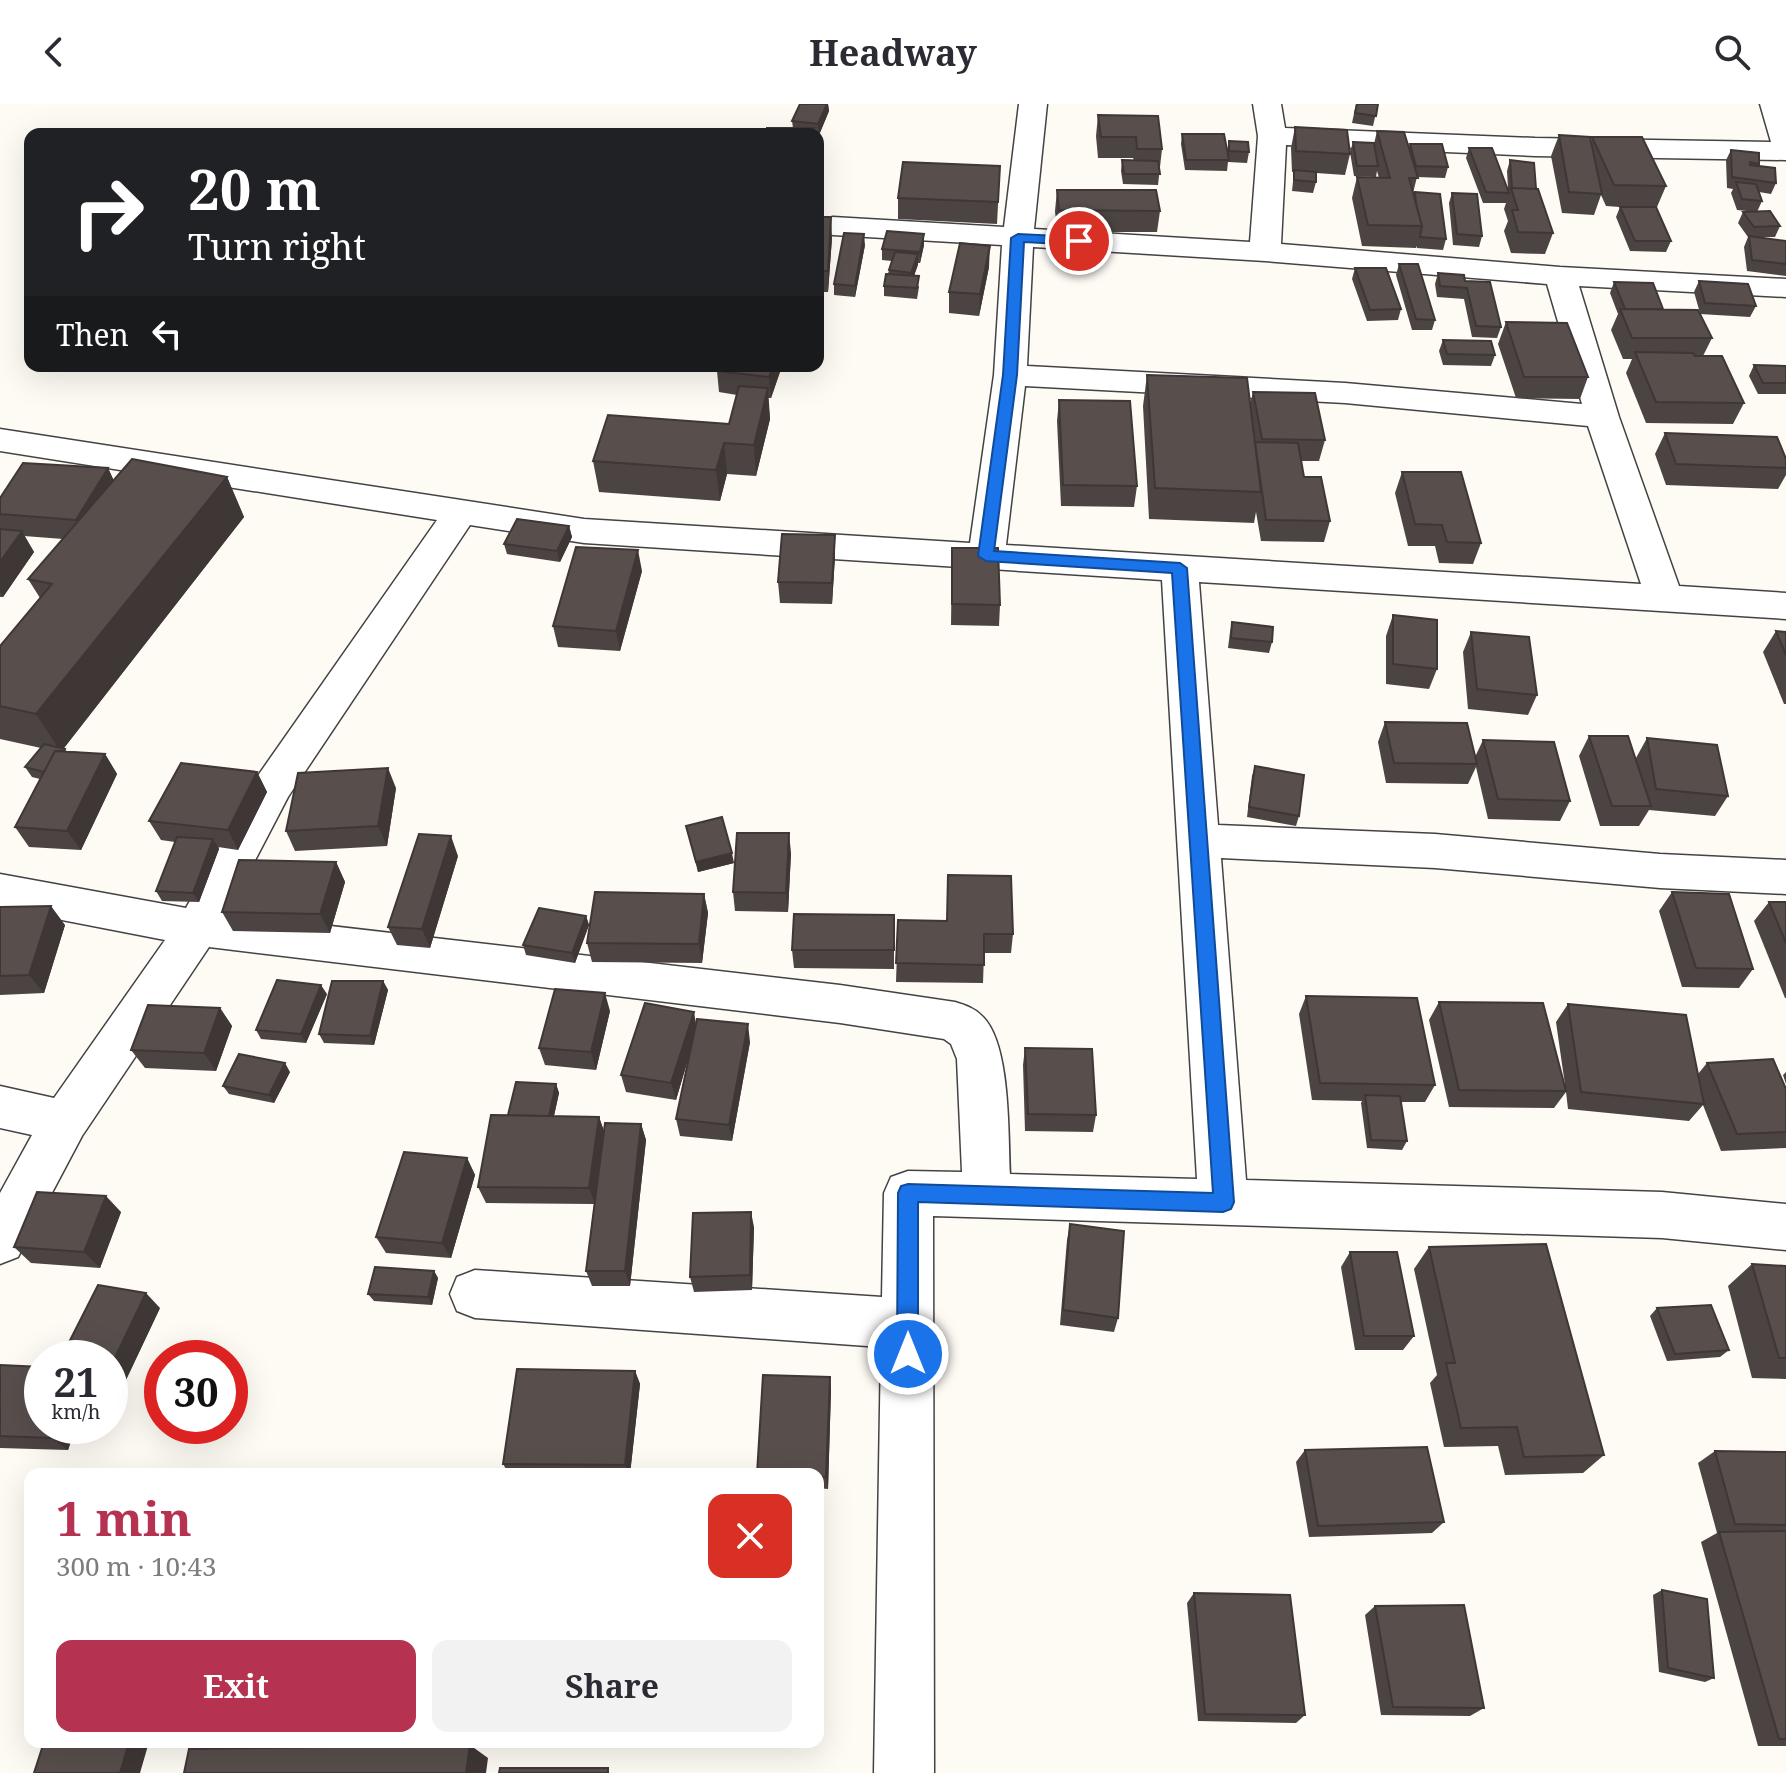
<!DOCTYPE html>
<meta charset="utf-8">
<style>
:root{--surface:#fff;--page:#f2f2f3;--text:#2b2b33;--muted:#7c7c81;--accent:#b53350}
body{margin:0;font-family:"Noto Serif",serif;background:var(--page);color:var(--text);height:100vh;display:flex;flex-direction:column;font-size:30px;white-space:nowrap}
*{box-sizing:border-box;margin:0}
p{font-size:26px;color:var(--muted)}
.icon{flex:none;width:44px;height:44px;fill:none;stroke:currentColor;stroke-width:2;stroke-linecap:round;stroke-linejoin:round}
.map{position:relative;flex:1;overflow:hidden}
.panel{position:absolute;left:24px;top:1364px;width:800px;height:280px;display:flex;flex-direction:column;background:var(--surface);border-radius:16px;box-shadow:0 8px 32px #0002}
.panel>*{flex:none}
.top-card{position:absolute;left:24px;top:24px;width:800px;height:244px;border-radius:16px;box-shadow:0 8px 32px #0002;background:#202124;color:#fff;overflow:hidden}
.speed{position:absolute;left:24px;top:1236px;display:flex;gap:16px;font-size:40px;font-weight:700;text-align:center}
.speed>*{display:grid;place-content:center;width:104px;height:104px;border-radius:50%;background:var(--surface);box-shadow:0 8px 32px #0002;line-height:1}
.speed small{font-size:20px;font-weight:400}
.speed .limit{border:12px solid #d22;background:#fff;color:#111}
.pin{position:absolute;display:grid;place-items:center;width:68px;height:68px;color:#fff;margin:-34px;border:4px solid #fff;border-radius:50%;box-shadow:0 2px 8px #0007}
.me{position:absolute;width:88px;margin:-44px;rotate:0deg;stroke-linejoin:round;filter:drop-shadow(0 0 6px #0008)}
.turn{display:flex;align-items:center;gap:28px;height:168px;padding:0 32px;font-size:36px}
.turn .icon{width:104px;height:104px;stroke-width:2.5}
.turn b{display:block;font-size:56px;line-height:68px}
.then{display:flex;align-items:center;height:76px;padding:0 32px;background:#0003;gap:16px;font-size:30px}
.round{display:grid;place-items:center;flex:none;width:84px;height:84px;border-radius:16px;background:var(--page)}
.overview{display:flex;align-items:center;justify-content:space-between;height:136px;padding:0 32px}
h1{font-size:48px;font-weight:700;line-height:60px;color:var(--accent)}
.button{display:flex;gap:16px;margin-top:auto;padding:16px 32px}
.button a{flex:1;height:92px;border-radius:16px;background:var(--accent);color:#fff;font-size:32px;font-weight:700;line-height:92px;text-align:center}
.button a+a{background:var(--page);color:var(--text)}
header{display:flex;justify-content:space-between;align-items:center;height:104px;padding:0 32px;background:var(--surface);font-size:36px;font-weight:700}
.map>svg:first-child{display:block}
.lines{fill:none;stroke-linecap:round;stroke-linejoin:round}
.minor-casing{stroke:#434343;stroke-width:3}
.minor{fill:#fff;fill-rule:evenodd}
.wall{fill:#4c4442}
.shaded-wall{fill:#3e3736}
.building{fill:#584f4d;stroke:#3e3736;stroke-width:2}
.route{fill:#1a73e8;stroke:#114b97;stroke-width:2}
</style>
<header><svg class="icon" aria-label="back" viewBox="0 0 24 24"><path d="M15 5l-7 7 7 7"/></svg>Headway<svg class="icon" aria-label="search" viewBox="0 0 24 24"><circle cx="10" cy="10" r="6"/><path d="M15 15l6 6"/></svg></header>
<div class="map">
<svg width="1786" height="1669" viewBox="0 0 1786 1669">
<rect width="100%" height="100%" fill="#fefaf4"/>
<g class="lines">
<g class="minor-casing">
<path id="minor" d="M1019,0H1047L1034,125L1250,138L1258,32L1253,0H1281L1285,24L1535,34L1771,38L1760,0H1786V56L1535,52L1286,41L1281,140L1560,163L1786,175V193L1579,182L1619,313L1679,482L1786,489V515L1199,478L1218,721L1435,730L1660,750L1786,756V790L1660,784L1435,764L1221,754L1246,1076L1662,1088L1786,1100V1146L1662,1134L933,1112L934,1669H874L881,1243L475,1214L457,1207L450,1190L457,1173L475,1166L882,1193L884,1089L891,1073L908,1067L962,1068L957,955L951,940L944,935L840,919L209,843L82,1032L18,1153L0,1160V1089L32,1031L0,1024V982L54,994L165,836L0,804V770L186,804L257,673L437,416L0,347V325L584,415L970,439L994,271L1002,141L833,131L822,128L818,122L822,116L833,113L1004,123ZM1033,143L1265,157L1547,180L1582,300L1345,279L1027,262ZM1025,282L1345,299L1588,322L1641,480L1006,441ZM470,421L584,439L1162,476L1197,1075L1010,1070C1008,1031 1011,939 982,912C974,904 965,901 955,898L840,881L227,810L288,693Z"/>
</g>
<use href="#minor" class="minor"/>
</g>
<path class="wall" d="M800,0H828L829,7L819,31L766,30L793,24L792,17Z
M1356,0H1378L1373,22L1352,19Z
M1098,11L1162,45L1158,81L1123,80L1121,67L1122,56H1134L1133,54H1098L1096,32Z
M1295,23L1350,50L1345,71L1316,69V78L1313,89L1292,87L1294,68H1292L1291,44Z
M1377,27L1409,44L1410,40L1448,63L1445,74L1417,73L1413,89L1414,91L1415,88L1446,135L1443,146L1417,144V142L1416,144L1362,142L1352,94L1357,73L1379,74L1377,67L1376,73L1354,72L1350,48L1353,38L1374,40Z
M1182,30L1227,47L1229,37L1249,48L1247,59L1228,58L1227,67L1185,66L1181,40Z
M1559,31L1591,37L1592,33L1666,82L1657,103H1656L1671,137L1666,148L1630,147L1616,113L1620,103L1606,102L1601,91L1594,111L1562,109L1551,52Z
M1469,44L1508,84L1507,67L1510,56L1536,85L1553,129L1545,150L1511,149L1504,127L1508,117L1504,105L1508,93L1506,99H1483L1466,54Z
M1731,46L1759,60L1758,62L1776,79L1771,90L1759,88L1762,97L1757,108L1737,106L1731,89L1733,85L1727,84L1726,56Z
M1000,62L997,120L898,115V94Z
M1057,86L1160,107L1157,128H1057L1055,107Z
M1452,89L1482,132L1479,143L1453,141L1449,99Z
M1743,108L1780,122L1775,133H1758L1786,137V172L1747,167L1744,143L1748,133L1738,119Z
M818,113L832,134L828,188H818Z
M865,141L855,193L834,191V180Z
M924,141L920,159H918L914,172L919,183L917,195L884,192V182L892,157L882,156V145Z
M1399,160L1435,216L1432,226H1412L1396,171Z
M989,163L979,212L949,209V188Z
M1355,164L1401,205L1398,216L1367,217L1352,175Z
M1438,169L1465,177L1501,223L1497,234L1472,233L1464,195L1437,193L1435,180Z
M1699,177L1756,202L1750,213L1700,210L1712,234L1703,252L1744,299L1733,320L1646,319L1626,269L1632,255H1623L1611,226L1618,210L1610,189L1614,178L1663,205L1700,209L1694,188Z
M1506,218L1588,273L1580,295L1516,294L1498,240Z
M1443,236L1495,251L1491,262L1443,261L1439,247Z
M1754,261L1786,262V290H1758L1749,272Z
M719,262H782L771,294H768L770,315L756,372L727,370L720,397L599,388L593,357L729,320L737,291L719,288L717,267Z
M1147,271L1250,300L1253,288L1325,336L1319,357H1301L1304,373L1330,417L1324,438L1261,437L1256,408L1254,419L1149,415L1143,302Z
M1059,296L1137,382L1134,403L1061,402L1057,317Z
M1665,329L1786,355V371L1778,385L1666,381L1655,350Z
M108,364L114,377L227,373L244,413L63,645L67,647L105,650L117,670L81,746L29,743L15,723L40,675L32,673L25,663L41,644L0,635V542L40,494L28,475L63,435L24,432L34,448L3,493H0V394Z
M1402,368L1481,439L1473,460L1439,459L1435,442H1408L1395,389Z
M569,422L572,433L560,458L507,450L504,440Z
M952,444L1000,501L999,522L951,521Z
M835,452L832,500L780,499L778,478Z
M642,467L620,547L558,543L553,522Z
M1393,511L1437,565L1429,585L1386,580V532Z
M1232,518L1272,538L1269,549L1228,544L1230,528Z
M1776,527L1786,528V600H1784L1763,548Z
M1471,528L1537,591L1528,611L1468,605L1463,548Z
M1385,618L1475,653L1483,636L1570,697L1560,717L1488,715L1476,663L1468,680L1386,679L1378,638Z
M1589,632L1636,658V654L1647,634L1728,692L1715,712L1649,706L1639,722H1600L1579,652Z
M1255,662L1299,712L1296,722L1247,713L1252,672Z
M257,668L267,688L238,746L218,743L219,745L199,798L162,797L156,787L175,738L161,736L149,717Z
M396,684L387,742L295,747L286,727Z
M686,722L734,759L698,768Z
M791,749L788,808L735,807L733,788Z
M458,752L430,844L397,841L388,823Z
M336,758L345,778L330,829L233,827L222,808Z
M948,771L1013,830L1011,849H984L983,879L896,878L898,816L947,817Z
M1672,788L1753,865L1739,884L1682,883L1659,807Z
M704,790L708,809L702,859L592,858L587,839Z
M1769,798H1786V894H1785L1754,817Z
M0,803L65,821L44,889L0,891Z
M894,811V865L794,864L792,846Z
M586,812L589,821L575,859L526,851L523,841Z
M383,877L388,886L374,941L324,939L319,930Z
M327,890L306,939L261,935L256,926Z
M1306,892L1435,981L1425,998H1401L1407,1037L1402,1046L1367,1044L1361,999L1362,997L1312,996L1299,910Z
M1439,898L1565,981L1556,918L1568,900L1698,970L1707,959L1786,986V1044L1721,1047L1703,1001L1689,1017L1568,1005L1566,988L1554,1004L1449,1003L1429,916Z
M220,904L232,922L216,967L145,964L131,946Z
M610,907L596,966L545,961L539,944Z
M696,921L750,938L732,1037L680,1032L676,1015L690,948L676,996L626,988L621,971Z
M1025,944L1096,1011L1093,1028L1025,1027L1023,961Z
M290,968L274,999L229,990L223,982Z
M1786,968V980L1783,971Z
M556,980L559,989L554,1012L599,1013L604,1027L641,1020L646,1036L630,1182H592L586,1167L594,1100L486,1099L478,1083Z
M467,1054L475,1071L451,1154L386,1149L376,1133Z
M121,1108L100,1164L31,1159L14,1143Z
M1070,1120L1118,1214L1114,1228L1060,1221L1067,1136Z
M754,1123L752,1186L694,1188L690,1173Z
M1429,1143L1604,1351L1583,1369L1505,1371L1498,1342L1444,1343L1430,1279L1437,1271L1414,1165Z
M1350,1148L1414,1232L1403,1246H1355L1341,1163Z
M1752,1160L1786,1162V1275L1752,1274L1728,1182Z
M434,1167L438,1174L432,1201L374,1197L368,1190Z
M160,1204L125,1278L110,1275V1254Z
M1657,1204L1729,1246L1720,1253L1667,1257L1650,1212Z
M0,1261L42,1322H76L68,1346L0,1344Z
M635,1267L640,1280L630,1370H509L503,1360Z
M830,1273L831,1286L828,1385L818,1384V1370Z
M1305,1346L1444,1418L1432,1429L1309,1433L1296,1358Z
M1715,1347L1786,1348V1642H1758L1701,1438L1717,1429L1698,1359Z
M1662,1486L1714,1574L1705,1578L1659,1568L1653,1491Z
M1194,1489L1305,1611L1296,1619L1198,1617L1187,1499Z
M1375,1502L1484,1604L1470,1612L1381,1611L1365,1511Z"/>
<path class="shaded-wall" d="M827,0H828L829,7L819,31L818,20Z
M831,113L832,134L828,188V167Z
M864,130L865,141L855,193V182Z
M924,130V141L920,159V148Z
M990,142L989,163L979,212L980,190Z
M918,150V161L911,180V169Z
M773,262H782L771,294L769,273Z
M768,284L770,315L756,372L754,341Z
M724,339L727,370L720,397L716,366Z
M108,364L118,386L88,437L76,416Z
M227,373L244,413L61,648L36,610Z
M569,422L572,433L560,458L557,447Z
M22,427L34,448L3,493L0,488V458Z
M835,431V452L832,500V479Z
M638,446L642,467L620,547L616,527Z
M105,650L117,670L81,746L67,727Z
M388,664L396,684L387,742L378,722Z
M257,668L267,688L238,746L228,726Z
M789,729L791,749L788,808L786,789Z
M451,732L458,752L430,844L422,825Z
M213,735L219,745L199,798L193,789Z
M732,749L734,759L698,768L696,758Z
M336,758L345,778L330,829L320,810Z
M704,790L708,809L702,859L699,840Z
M51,802L65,821L44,889L29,871Z
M586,812L589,821L575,859L572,849Z
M383,877L388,886L374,941L370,932Z
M321,881L327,890L306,939L301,930Z
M605,889L610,907L596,966L591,948Z
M220,904L232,922L216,967L204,949Z
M694,908L697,926L676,996L671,979Z
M748,920L750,938L732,1037L729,1021Z
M285,959L290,968L274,999L269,991Z
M556,980L559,989L551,1025L548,1016Z
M599,1013L605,1030L595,1100L589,1084Z
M641,1020L646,1036L630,1182L625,1167Z
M467,1054L475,1071L451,1154L442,1139Z
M106,1092L121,1108L100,1164L84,1148Z
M751,1108L754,1123L752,1186L750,1171Z
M434,1167L438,1174L432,1201L428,1193Z
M146,1189L160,1204L125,1278L110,1265Z
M635,1267L640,1280L630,1370H629L625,1361Z
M830,1273L831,1286L828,1385L826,1373Z
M55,1322H76L68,1346L51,1334Z
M129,1638H149L140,1669H120Z
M470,1641L488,1654L486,1669H466Z"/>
<path class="building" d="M800,0H827L818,20L792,17Z
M1357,0H1378L1376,12L1355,9Z
M1098,11L1158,12L1162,45H1137L1136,33H1101Z
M1295,23L1347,26L1350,50L1296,47Z
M767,24H814V30H766Z
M1377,27L1404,28L1418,74H1409L1422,122L1368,121L1357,73L1390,74Z
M1182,30H1224L1229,56H1186Z
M1559,31L1590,33L1602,90L1569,88Z
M1592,33H1642L1666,82L1614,81Z
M1229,37L1248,38L1249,48L1229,47Z
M1353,38L1374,39L1378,62H1357Z
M1410,40H1442L1448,63L1416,62Z
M1469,44H1492L1509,89L1486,88Z
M1731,46L1759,49V60L1750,58V61L1775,64L1776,79L1732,73Z
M1122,56L1158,57L1160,70H1124Z
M1510,56L1534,59L1536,85L1512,84Z
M903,58L1000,62L998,98L898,94Z
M1294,66L1316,68V78L1294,76Z
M1736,78L1756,80L1762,97L1742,95Z
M1511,84L1538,85L1553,129L1518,128L1512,106H1518Z
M1057,86H1156L1160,107L1059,106Z
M1415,88L1440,90L1446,135L1420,133L1422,122L1416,100Z
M1452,89L1477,90L1482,132L1457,130Z
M1620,103H1656L1671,137H1635Z
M1770,107L1780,122L1754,123L1743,108Z
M818,113H831L828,167H818Z
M887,127L924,130L920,148L882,145Z
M844,129L864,130L855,182L834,180Z
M1749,132L1786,137V160L1752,156Z
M960,139L990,142L980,190L949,188Z
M895,148L918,150L911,169L889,166Z
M1399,160H1418L1435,216L1416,215Z
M1355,164H1386L1401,205L1370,206Z
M1438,169L1464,171L1465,177L1490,178L1501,223L1476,222L1467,184L1440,182Z
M886,170L919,172L917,184L884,182Z
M1699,177L1748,180L1756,202L1705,199Z
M1614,178L1653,179L1663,205H1625Z
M1620,205L1698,206L1712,234H1632Z
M1506,218L1567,219L1588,273H1524Z
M1443,236L1491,237L1495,251L1447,250Z
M1635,248L1693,249L1695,252H1722L1744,299L1656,298Z
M1754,261L1786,262V279H1763Z
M719,262H773L769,273L717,267Z
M1147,271L1247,274L1261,388L1155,384Z
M739,282L768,284L754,341L724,339L716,366L593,357L608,311L729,320Z
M1253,288L1315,289L1325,336L1262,335Z
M1059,296L1130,297L1137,382L1063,381Z
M1665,329L1777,333L1786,355V364L1676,360Z
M1255,338L1298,339L1304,373H1321L1330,417L1266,416Z
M132,355L227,373L36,610L0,602V542L52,480L28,475Z
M23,359L108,364L76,416L0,410V394Z
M1402,368H1461L1481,439L1447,438L1442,421L1415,420Z
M517,415L569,422L557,447L504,440Z
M0,425L22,427L0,458Z
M782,430L835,431L832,479L778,478Z
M576,443L638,446L616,527L553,522Z
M952,444H998L1000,501L952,500Z
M1393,511L1437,516V565L1393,560Z
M1232,518L1273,523L1272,538L1231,534Z
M1776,527L1786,528V551Z
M1471,528L1529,533L1537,591L1477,585Z
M1385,618L1467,619L1477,660L1394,659Z
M1589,632H1628L1651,702H1612Z
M1647,634L1717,641L1728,692L1656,685Z
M1483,636L1554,638L1570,697L1498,695Z
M44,640L65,645L64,647H55L44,668L25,663Z
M55,647L105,650L67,727L15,723Z
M181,659L257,668L228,726L149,717Z
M1255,662L1304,671L1299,712L1249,703Z
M388,664L378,722L286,727L298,669Z
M722,713L732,749L696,758L686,722Z
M737,729H789L786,789L733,788Z
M419,730L451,732L422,825L388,823Z
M177,733L213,735L193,789L156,787Z
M239,756L336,758L320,810L222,808Z
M948,771L1011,772L1013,830H984V861L896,859L898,816L947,817Z
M595,788L704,790L699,840L587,839Z
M1672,788L1729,790L1753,865L1696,864Z
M1769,798H1786V839Z
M51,802L29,871L0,872V803Z
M539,804L586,812L572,849L523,841Z
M794,810L894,811V846H792Z
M277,876L321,881L301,930L256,926Z
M332,877H383L370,932L319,930Z
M555,885L605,889L591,948L539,944Z
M1306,892L1417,894L1435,981L1320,979Z
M1439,898L1543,899L1566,987L1459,986Z
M645,899L694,908L671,979L621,971Z
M1568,900L1686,911L1704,1000L1581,988Z
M148,901L220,904L204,949L131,946Z
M697,915L748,920L729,1021L676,1015Z
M1025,944L1092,945L1096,1011L1028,1010Z
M239,950L285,959L269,991L223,982Z
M1773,955L1786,985V1028L1737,1030L1707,959Z
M516,978L556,980L549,1012L508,1011Z
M1365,991L1400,992L1407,1037L1371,1036Z
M491,1011L599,1013L589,1084L478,1083Z
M605,1019L641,1020L625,1167H586Z
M404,1048L467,1054L442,1139L376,1133Z
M37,1088L106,1092L84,1148L14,1143Z
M751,1108L750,1171L690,1173L693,1109Z
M1070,1120L1124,1127L1118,1214L1063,1206Z
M1546,1140L1604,1351L1524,1353L1517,1323L1461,1324L1446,1259H1455L1429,1143Z
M1350,1148H1397L1414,1232H1364Z
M1752,1160L1786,1162V1254H1779Z
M375,1163L434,1167L428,1193L368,1190Z
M98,1181L146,1189L110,1264V1254H61Z
M1711,1201L1729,1246L1675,1250L1657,1204Z
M0,1261L42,1263V1322H55L51,1334L0,1332Z
M517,1265L635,1267L625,1361L503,1360Z
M763,1271L830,1273L826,1373H818V1370H757Z
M1427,1343L1444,1418L1318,1422L1305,1346Z
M1715,1347L1786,1348V1421L1735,1420Z
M1786,1427V1635H1779L1719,1428Z
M1662,1486L1707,1495L1714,1574L1668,1564Z
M1194,1489L1290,1491L1305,1611L1205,1610Z
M1464,1501L1484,1604L1393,1603L1375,1502Z
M44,1638H129L120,1669H34Z
M470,1641L466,1669H184L189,1645Z
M500,1664H608V1669H499Z"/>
<path class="route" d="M1018,130L1079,133L1086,137L1079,141L1024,138L1017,271L994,447L1180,459L1187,464L1234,1098L1231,1105L1223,1108L918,1098V1250L915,1257L908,1260L900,1257L897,1250L898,1089L901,1082L908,1080L1213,1089L1172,469L986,457L978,452L1003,271L1011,134Z"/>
</svg>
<div class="speed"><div>21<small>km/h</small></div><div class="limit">30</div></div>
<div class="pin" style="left:1079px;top:137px;background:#d93025"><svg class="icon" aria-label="arrive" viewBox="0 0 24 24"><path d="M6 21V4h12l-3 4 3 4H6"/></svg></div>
<svg class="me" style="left:908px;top:1250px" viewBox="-20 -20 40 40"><circle r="17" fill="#1a73e8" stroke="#fff" stroke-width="3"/><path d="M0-11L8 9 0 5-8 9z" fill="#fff"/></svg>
<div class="top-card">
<div class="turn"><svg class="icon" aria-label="right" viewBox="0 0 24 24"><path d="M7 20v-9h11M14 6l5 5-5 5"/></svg><div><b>20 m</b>Turn right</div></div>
<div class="then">Then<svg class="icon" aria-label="left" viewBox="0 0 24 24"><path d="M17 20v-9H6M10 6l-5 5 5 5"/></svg></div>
</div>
<section class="panel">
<div class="overview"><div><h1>1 min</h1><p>300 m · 10:43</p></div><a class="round" style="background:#d93025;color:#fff"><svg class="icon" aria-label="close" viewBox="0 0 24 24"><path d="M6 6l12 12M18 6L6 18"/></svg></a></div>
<div class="button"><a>Exit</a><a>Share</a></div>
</section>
</div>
